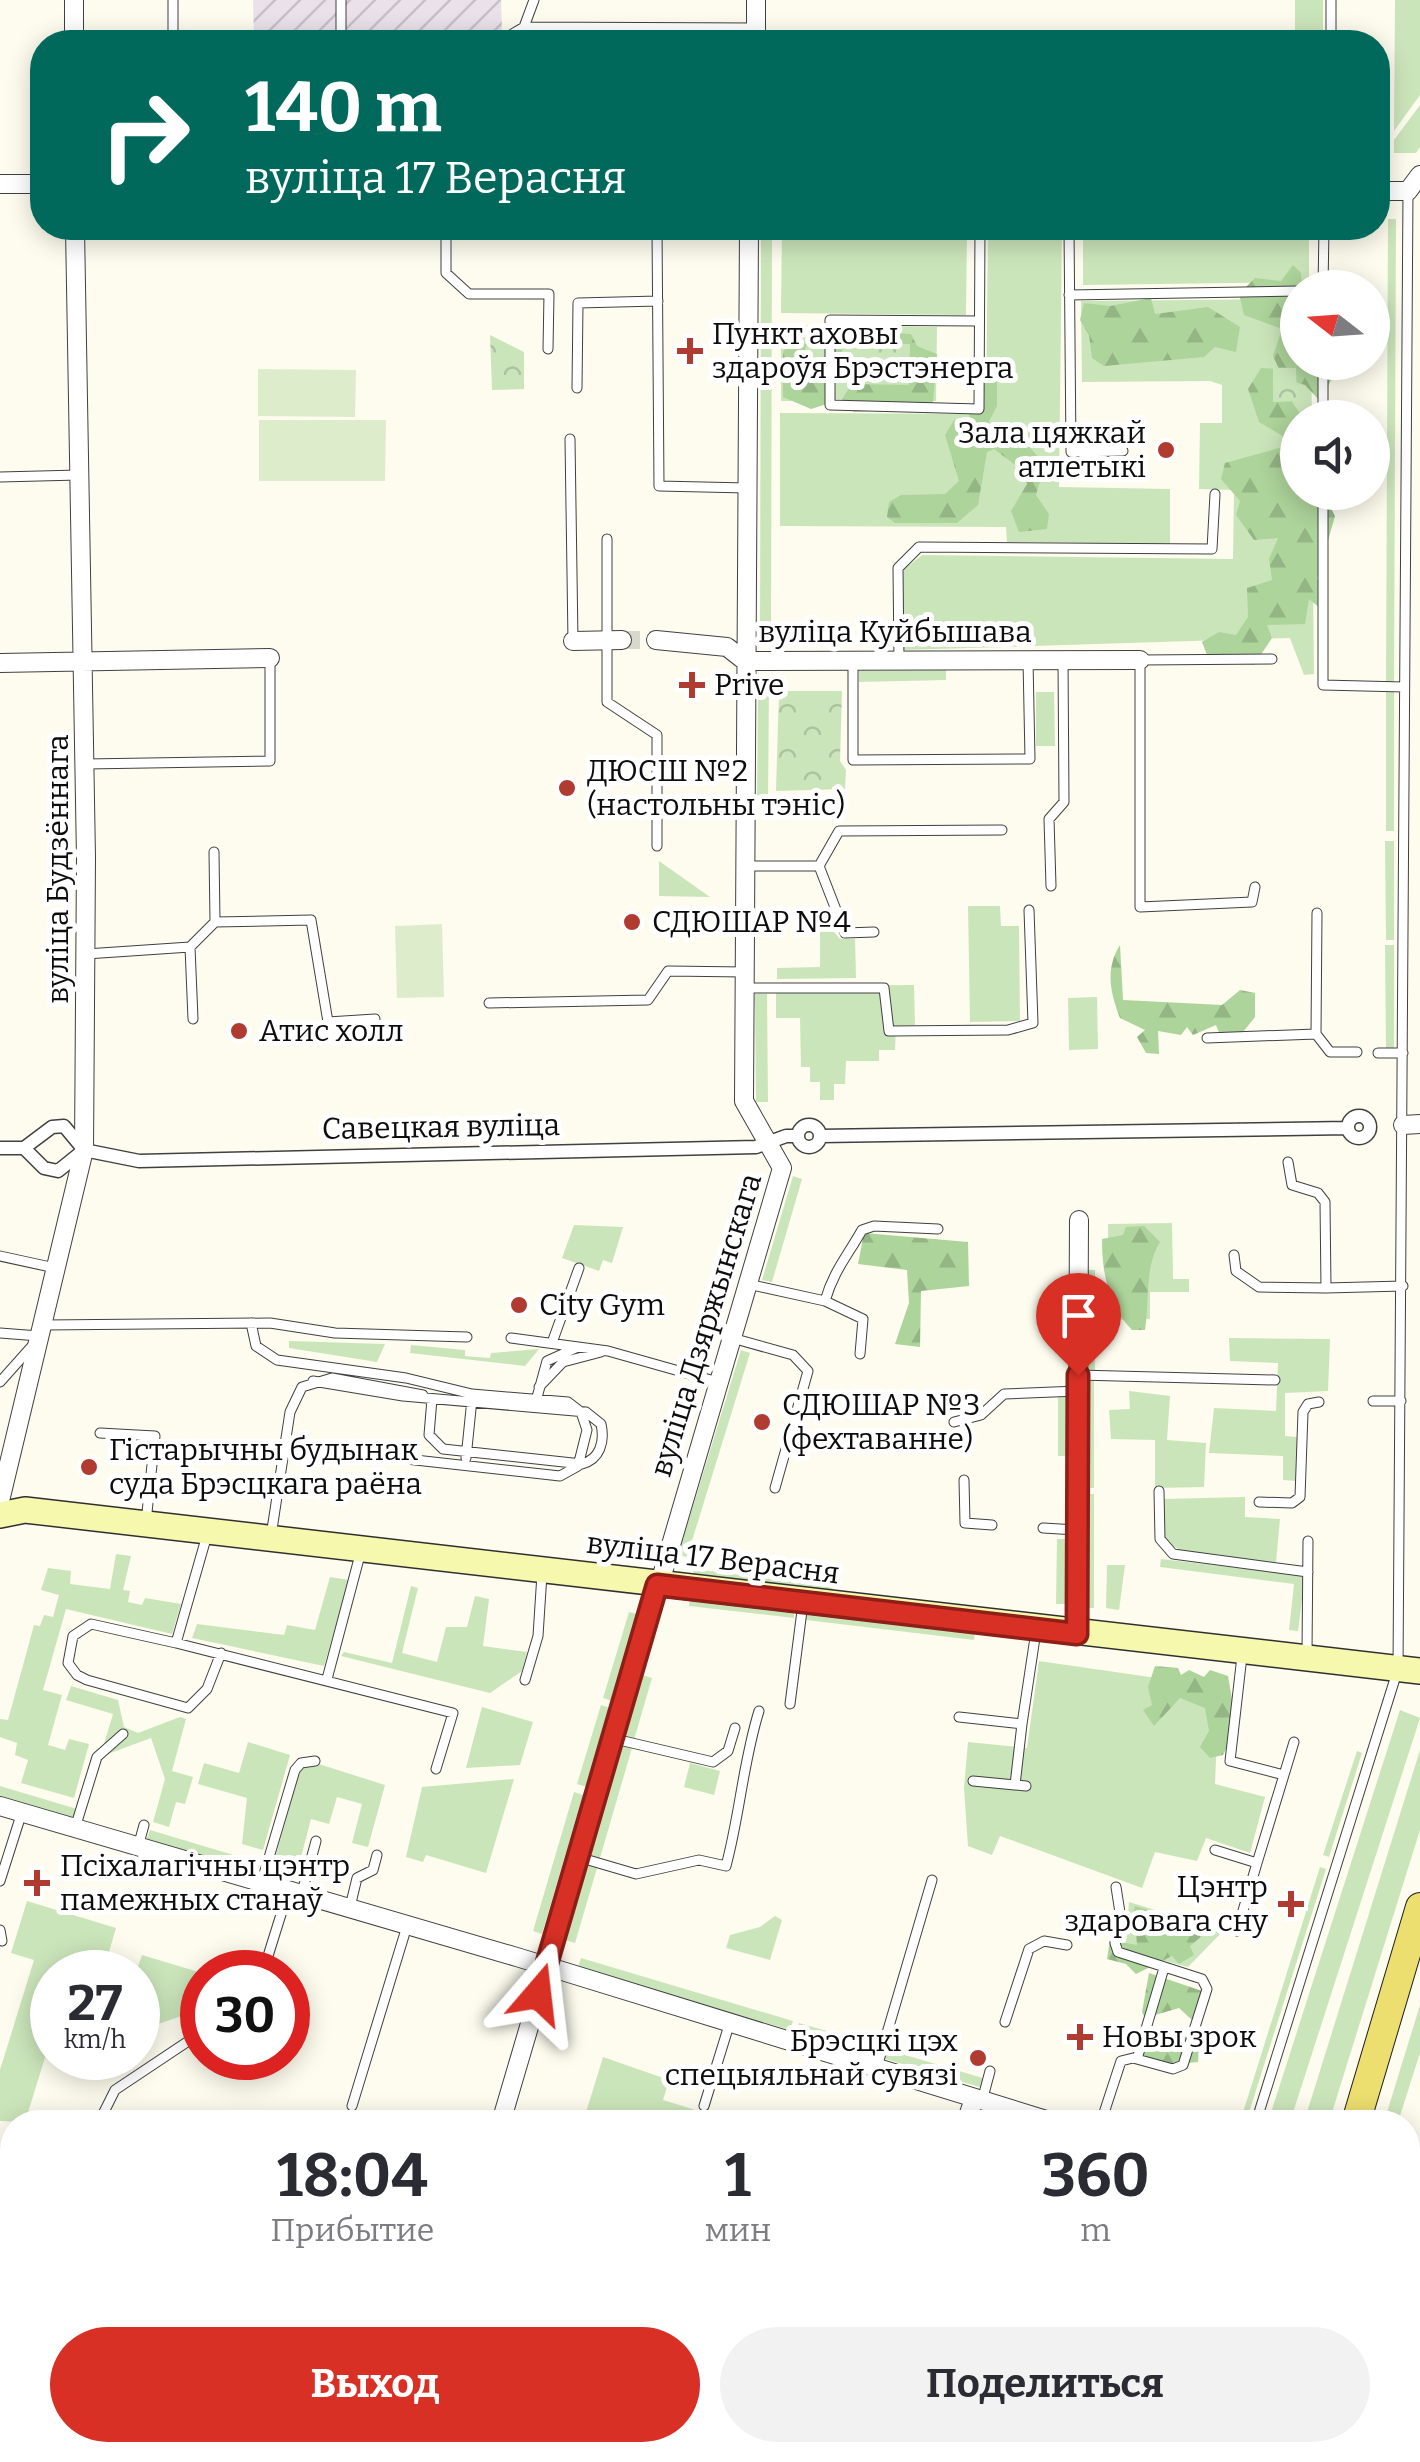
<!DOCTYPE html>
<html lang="ru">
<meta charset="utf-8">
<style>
:root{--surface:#fff;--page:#f2f2f3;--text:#2b2b33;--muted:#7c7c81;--accent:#d93025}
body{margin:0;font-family:Bitter,serif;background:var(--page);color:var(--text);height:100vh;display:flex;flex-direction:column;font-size:38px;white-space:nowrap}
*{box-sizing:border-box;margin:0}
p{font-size:32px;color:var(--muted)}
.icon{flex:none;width:55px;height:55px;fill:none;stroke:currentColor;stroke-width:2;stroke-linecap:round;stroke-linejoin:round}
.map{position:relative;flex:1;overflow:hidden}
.side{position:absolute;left:0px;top:2110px;width:1420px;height:352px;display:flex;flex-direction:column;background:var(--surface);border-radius:40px 40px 0 0;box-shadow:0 5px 25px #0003}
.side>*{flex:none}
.hud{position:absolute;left:30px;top:30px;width:1360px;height:210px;border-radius:40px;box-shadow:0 5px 25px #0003;background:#00695c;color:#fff;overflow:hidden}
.needle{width:65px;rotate:287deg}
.buttons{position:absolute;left:1280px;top:270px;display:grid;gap:20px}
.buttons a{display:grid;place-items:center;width:110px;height:110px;border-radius:50%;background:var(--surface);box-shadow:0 5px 25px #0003;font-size:50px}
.speed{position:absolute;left:30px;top:1950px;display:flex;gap:20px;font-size:50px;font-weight:700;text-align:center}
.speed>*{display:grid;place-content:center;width:130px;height:130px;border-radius:50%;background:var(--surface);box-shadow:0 5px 25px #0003;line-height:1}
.speed small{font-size:25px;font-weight:400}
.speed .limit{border:15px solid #d22;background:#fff;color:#111}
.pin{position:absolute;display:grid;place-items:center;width:85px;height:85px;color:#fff;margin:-102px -42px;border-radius:50% 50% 50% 0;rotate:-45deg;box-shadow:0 0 10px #0007}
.pin .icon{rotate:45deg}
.me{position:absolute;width:110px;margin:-55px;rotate:17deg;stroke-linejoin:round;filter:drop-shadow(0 0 8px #0008)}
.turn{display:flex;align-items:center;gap:35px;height:210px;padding:0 50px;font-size:45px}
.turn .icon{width:130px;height:130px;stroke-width:2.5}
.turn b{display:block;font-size:70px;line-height:85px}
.eta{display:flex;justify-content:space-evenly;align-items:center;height:170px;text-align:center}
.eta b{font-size:60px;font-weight:700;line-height:70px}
.button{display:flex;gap:20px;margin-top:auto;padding:20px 50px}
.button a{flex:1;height:115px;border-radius:60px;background:var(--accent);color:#fff;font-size:40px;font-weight:700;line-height:115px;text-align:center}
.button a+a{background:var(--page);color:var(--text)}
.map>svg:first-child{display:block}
.industrial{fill:url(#industrial-furrows)}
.grass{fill:#cbe5ba}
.forest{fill:url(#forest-firs)}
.park{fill:url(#park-crowns)}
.pitch{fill:#ddedcb}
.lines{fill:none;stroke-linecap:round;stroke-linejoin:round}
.minor-tunnel{stroke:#d9d8cc;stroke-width:18;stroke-dasharray:18 9;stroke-linecap:butt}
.service-casing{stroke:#404040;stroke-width:11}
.pedestrian-casing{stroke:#404040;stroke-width:15}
.minor-casing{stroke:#404040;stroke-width:20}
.secondary-casing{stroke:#2f2f2f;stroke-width:28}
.primary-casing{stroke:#1e1e1e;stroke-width:30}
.service{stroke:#fff;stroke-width:9}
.pedestrian{stroke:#fff;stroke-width:12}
.minor{stroke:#fff;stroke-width:18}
.secondary{stroke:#f6f8ae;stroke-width:25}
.primary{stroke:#ecde6f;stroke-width:28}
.route-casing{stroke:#8d1f18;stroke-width:25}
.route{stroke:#d93025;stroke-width:18}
.poi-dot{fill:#b03c31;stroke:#fff;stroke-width:4}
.labels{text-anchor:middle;stroke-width:10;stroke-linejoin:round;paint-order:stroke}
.poi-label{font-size:30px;fill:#0d0d0d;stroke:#fff;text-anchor:start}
.street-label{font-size:30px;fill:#0d0d0d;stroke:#fff}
</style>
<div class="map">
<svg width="1420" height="2462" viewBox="0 0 1420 2462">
<defs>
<pattern id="industrial-furrows" width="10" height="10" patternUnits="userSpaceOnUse" patternTransform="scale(2.5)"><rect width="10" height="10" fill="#ebe1ea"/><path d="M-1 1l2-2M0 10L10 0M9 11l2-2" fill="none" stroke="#c8c0c8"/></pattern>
<pattern id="forest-firs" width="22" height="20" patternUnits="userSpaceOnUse" patternTransform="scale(2.5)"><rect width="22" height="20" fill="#add49b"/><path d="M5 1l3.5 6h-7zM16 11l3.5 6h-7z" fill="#94b584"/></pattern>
<pattern id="park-crowns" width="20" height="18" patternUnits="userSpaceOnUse" patternTransform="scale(2.5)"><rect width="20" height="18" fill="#cbe5ba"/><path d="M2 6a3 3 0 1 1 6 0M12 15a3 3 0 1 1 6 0" fill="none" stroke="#adc39f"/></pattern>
</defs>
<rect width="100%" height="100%" fill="#fdfcee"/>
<path class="industrial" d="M253,0H501L502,31L254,34Z"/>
<path class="grass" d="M1295,0H1323V42H1295Z
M1395,0H1420V95L1394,131Z
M1420,105V147L1416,153H1394V140Z
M1388,219H1396L1394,683H1386Z
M782,228H967L966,315L781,313Z
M988,228H1062L1059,487L1170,489V544L1007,542L1006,527L780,526V413L986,414Z
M1083,228H1309V282L1083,285Z
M761,233H772L771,630H760Z
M1297,299L1298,362L1311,363L1312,417L1298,418V492L1312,493L1314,674L1304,675L1290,638L903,650V570L922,555L1233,559L1234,490L1199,489L1200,423H1222V385L1210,381L1082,382L1081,301Z
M781,325H825V401H781Z
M836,325L937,327L936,401L835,399Z
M946,670V680L859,682V671Z
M758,688H769L768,799H757Z
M1036,692H1054L1055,746H1036Z
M1386,692H1394V831H1386Z
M1385,841H1394V940H1386Z
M659,861L710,897L659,896Z
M968,906H1000L1001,926H1019L1020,1021L970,1022Z
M820,916L840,939H855L856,978L777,979V968L820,967Z
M1385,945H1394V1051H1386Z
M914,985L915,1025L896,1026L895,1050H879V1061H846L845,1084H834V1100H820V1082H810V1067H801L800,1018H776V986Z
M755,994H767L768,1102H756Z
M1097,997L1098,1049L1069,1050L1068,998Z
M793,1176L802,1179L772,1282L762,1280Z
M1172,1223L1173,1279H1189V1292H1150V1319L1109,1320L1108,1224Z
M574,1225L623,1227L612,1263L603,1260L599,1271L562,1258Z
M1086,1270H1095V1370H1086Z
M1229,1338L1330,1339L1328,1391L1285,1393V1436L1297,1437V1481L1283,1480V1456L1209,1453L1214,1408L1276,1411L1278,1363L1230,1361Z
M289,1341L385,1344L377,1362L289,1348Z
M411,1345L465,1350V1356L490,1358L491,1353L539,1349L525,1366L410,1353Z
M741,1350L750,1353L687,1557L678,1555Z
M1085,1380H1094V1488H1085Z
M1129,1391L1170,1396L1167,1440L1206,1443L1204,1487L1155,1488V1440L1111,1439L1109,1410L1130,1409Z
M1058,1395H1071L1070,1456H1058Z
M1085,1494H1094V1608H1084Z
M1245,1497V1517L1280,1519L1276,1563L1188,1555L1165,1541L1164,1499Z
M1057,1539H1070L1068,1604H1056Z
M116,1554L131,1556L123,1590L130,1591L128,1602L142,1605L145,1598L181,1604L172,1634L66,1609L43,1690L62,1695L48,1745L65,1750L69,1739L89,1744L74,1798L21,1783L28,1760L15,1755L17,1743L0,1737V1719L8,1720L34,1625L40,1626L44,1615L53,1617L59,1595L41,1590L48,1568L71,1571L70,1584L110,1589Z
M1161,1559L1305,1576L1298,1631L1289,1630L1294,1584L1160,1567Z
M1107,1565H1125L1119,1610L1106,1608Z
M694,1569L833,1587L832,1592L693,1574Z
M330,1577L349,1580L324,1666L192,1638L197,1624L284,1635L287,1625L315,1630Z
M411,1586L418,1588L402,1653L437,1662L446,1627H467L475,1596L489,1599L483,1646L527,1652L522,1671L490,1693L341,1656L344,1652L392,1663Z
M690,1598L794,1610V1618L689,1606Z
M629,1612L638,1614L612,1701L603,1698Z
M807,1612L975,1632L974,1640L806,1620Z
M1039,1661L1219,1687L1215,1784L1265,1797L1250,1853L1206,1838L1197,1861L1155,1852L1142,1888L1000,1836L992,1855L968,1846L964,1788L968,1742L1027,1748Z
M642,1675L652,1678L634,1740L625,1737Z
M71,1686L118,1700L124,1727L138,1733L180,1717L186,1719L172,1771L193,1777L185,1804L176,1802L169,1827L153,1822L165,1779L151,1738L100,1757L113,1714L66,1700Z
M601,1705L610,1708L587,1787L577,1784Z
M482,1707L533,1722L520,1765L466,1768Z
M1400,1710L1420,1718L1290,2122H1268Z
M248,1742L290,1755L263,1850L242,1844L247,1798L198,1784L204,1763L239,1773Z
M622,1745L632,1748L600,1858L590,1855Z
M1420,1750V1830L1329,2122H1304Z
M1357,1751L1362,1753L1329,1857L1323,1855Z
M303,1759L385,1785L368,1847L352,1843L362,1804L337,1797L329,1824L311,1819L300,1861L276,1855Z
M690,1763L720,1771L714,1795L684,1787Z
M514,1779L486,1873L426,1855L423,1862L406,1857L422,1787Z
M0,1786L77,1809L74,1819L0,1797Z
M574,1792L583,1795L542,1934L533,1931Z
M150,1830L260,1863L257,1873L146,1841Z
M587,1865L597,1868L575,1943L565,1940Z
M1320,1867L1326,1869L1246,2122H1240Z
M27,1901L116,1928L103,1972H52V2035L25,2122L0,2121V2070L34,1960L11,1953Z
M1129,1902L1223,1931L1188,1967L1125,1951Z
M775,1916L782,1920L770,1960L726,1948L730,1935L760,1927Z
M142,1955L202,1973V2009L138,2031L136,1972Z
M581,1958L793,2021L790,2030L578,1967Z
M1420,2005V2053L1398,2122H1384Z
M799,2023L879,2046L877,2056L796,2032Z
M885,2049L986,2079L983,2088L882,2058Z
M603,2057L669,2080L663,2100L702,2112L695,2122H583Z
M1408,2366L1420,2369V2462H1374L1378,2450H1408Z"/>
<path class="forest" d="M1293,265L1301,273L1302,287L1298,288V362L1313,363L1334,376L1319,400L1305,385L1276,377L1302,417L1298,418L1297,433L1289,440L1259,422L1248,389L1261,368L1279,369L1273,356L1282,329L1244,315L1239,294L1255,278L1281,281Z
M1151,298L1155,314L1208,307L1240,327L1236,352L1215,347L1204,357L1104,366L1092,358L1089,335L1080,320L1084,303L1110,306Z
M892,333L911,334L917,346L937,354L933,402L925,408L854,412L840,403L853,381L906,376L913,367Z
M835,335L845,338L830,403L811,409L783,397V352L791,341L807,344L800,365L828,355Z
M987,375L997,379V406L985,429C1012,432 1033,443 1044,468L1036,495L1049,514L1047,529L1019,532L1011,511L1027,484L1018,467L994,449L987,452L978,505L957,523H895L887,517L889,502L901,495L945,494L959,481L945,435L954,420L971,424L968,410L978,399L974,387L978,378Z
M1283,447L1297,453L1298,492L1323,493L1335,516L1317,579L1326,589L1320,608L1309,599L1305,624L1267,625L1272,638L1254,665L1209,660L1202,642L1219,632L1236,635L1248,617L1247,588L1272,580L1269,559L1278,538L1254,540L1236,515L1240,501L1221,479L1225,463Z
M1120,945L1123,1000L1222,1005L1240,990L1255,993V1017L1239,1037L1222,1040L1216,1025L1193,1035L1187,1027L1181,1035L1158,1031L1159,1054L1146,1053L1137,1037L1145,1030L1120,1018C1110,992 1105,969 1120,945Z
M1144,1226L1160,1242C1144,1268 1150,1299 1145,1330H1132C1108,1305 1102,1273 1102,1239L1123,1235L1126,1227Z
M864,1233L968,1242L969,1286L921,1291L920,1347L895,1344L909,1303L907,1270L858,1264Z
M1155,1666L1178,1668L1181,1675L1189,1670L1204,1677L1210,1670L1228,1676L1237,1728L1223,1755L1210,1758L1200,1747L1209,1731L1205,1708L1180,1698L1154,1726L1143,1710L1152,1705L1148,1687Z
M1135,1906L1210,1929L1190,1946L1194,1955L1179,1964L1172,1956L1136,1974L1126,1964L1107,1959L1110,1940L1137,1945L1136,1932L1129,1927Z
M1149,1973L1211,1994L1193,2021L1179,2008L1145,2018L1142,2012Z
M1169,2029L1199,2043L1198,2062L1167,2065L1135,2056L1141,2030Z"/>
<path class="park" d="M490,335L524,352V389L492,390Z
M848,343L910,344L909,385L848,384Z
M1273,368H1296L1297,401L1273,402Z
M779,691H842L840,761L846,770L845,789L776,791Z"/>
<path class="pitch" d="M258,369L356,370L355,417L258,416Z
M259,420H386L385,481H259Z
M442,924L444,997L397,998L395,926Z"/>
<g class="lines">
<path class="minor-tunnel" d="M622,640H656"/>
<g class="service-casing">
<path id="service" d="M173,0V42
M341,0V42
M524,27L756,28
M499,42L524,27L534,0
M1331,42V0
M446,228V273L469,294H549L548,349
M657,228L659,486L747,488
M1069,228L1071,452L1123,451
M1323,288L1324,228
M1069,295L1298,291
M979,321L830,320V405L979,409L980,228
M1323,362V418
M577,388L578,303L658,301
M570,439L573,641
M0,477L79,475
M1323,492V685L1404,687
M607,539V702L657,735V846
M853,661V760L1030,759L1028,660
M899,661L898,568L919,547L1212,549L1215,494
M86,764L270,761V658
M747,866H819L845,933L874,932
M819,866L839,831L1002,830
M1051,886L1049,819L1064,802L1063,660
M1255,887L1252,902L1140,907V660L1272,659
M1317,913L1316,1034L1330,1052H1357
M215,922L311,920L328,1022L375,1019
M190,947L215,922L214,852
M86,954L190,947L193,1019
M744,988H884L889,1031L1008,1030L1033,1023L1029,910
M489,1003L648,1000L668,971L745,972
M1207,1038L1316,1034
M1378,1053H1403
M1288,1162L1292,1185L1318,1193L1325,1202L1326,1288L1403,1286
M1234,1255L1236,1271L1259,1287L1326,1288
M0,1256L55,1268
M748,1284L825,1301C833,1272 848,1255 862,1230L874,1226L938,1229
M825,1301L863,1319L860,1354
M251,1323L256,1346L277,1360L406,1378L472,1394L568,1402L581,1412L587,1430L578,1466L560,1476L370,1455
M45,1325L270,1323L335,1333L467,1337
M0,1333L39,1336
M511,1338L608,1351L718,1382
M732,1338L793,1355L808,1371L775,1488
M553,1340L579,1268
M1078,1375L1275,1380
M313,1381L403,1396L586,1412L601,1424C605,1442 600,1459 582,1464L443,1449L429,1435L432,1399
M0,1382L33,1345
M539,1387L563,1362L601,1352
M536,1401L547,1361L576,1348
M1373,1401H1401
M954,1422L981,1415L1004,1394L1078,1391
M100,1433L155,1436L146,1522
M466,1458L472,1399
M964,1480L965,1523L992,1525
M1159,1491L1160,1539L1173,1554L1308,1572
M1259,1502L1292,1503L1300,1497L1303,1412L1308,1404L1319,1402
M1043,1528L1077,1530
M207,1535L176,1643L453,1713L436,1769
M271,1536L290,1412L302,1387L332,1378L423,1395
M176,1643L91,1624L73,1636L68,1663L77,1675L87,1680L188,1708L207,1689L221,1653
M1307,1653L1308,1541
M327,1679L361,1551
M525,1680L538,1636L542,1574
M790,1704L803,1603
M959,1717L1022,1724L1036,1631
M1022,1724L1015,1785L1026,1786
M615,1739L713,1762L728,1751L735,1728
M1284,1775L1294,1742
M973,1781L1015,1785
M75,1828L97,1757L123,1734
M138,1847L144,1825
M1215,1850L1257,1863L1284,1775L1230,1761L1242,1656
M578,1857L636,1874L699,1860L726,1866C740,1814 743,1762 759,1711
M0,1881L22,1812
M262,1881L295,1770L301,1763L315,1761
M301,1896L316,1841
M350,1907L357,1878L373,1870L377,1855
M0,1930L2,1941
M1237,1931L1257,1863
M263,1972L288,1892
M1005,2022L1029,1949L1044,1941L1067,1945
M1137,2059L1164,1968
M877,2067L932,1880
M982,2101L990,2071
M352,2106L407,1926
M704,2106L730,2022
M99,2122L115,2090L202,2032
M1101,2122L1121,2061L1133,2058L1173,2069L1183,2065L1207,1989L1202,1979L1118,1952L1115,1943L1121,1919L1116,1887
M1256,2122L1398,1669L1408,191
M1408,2209L1420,2169
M205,2450L242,2461
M1113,2450L1151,2462
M26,2462L29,2450
M161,2462L165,2450
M509,2462L512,2450
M1016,2462H1034
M1058,2462L1062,2450
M1328,2462L1332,2450"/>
</g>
<g class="pedestrian-casing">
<path id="pedestrian" d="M1348 1127a11 11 0 1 1 22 0a11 11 0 1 1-22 0Z
M798 1136a11 11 0 1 1 22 0a11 11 0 1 1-22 0Z
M820,1136L1348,1128
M0,1148H24L44,1168L58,1171L84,1150
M24,1148L52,1127L64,1126L84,1150L139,1161L756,1147L786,1136H798"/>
</g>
<g class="minor-casing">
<path id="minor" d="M74,0V42
M756,0V42
M0,184H42
M1378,191H1408L1420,175
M656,640L727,647L745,661L1140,660
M573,641L622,640
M0,663L270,658
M1403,1125L1420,1124
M0,1501L84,1150L86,858L75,228
M1077,1633L1079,1220
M0,1806L520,1958L1053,2122
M501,2122L782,1168L744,1101L749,228
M966,2122L974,2099
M1408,2223L1420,2227
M408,2462L411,2450
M869,2462L873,2450"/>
</g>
<g class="secondary-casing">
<path id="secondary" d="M0,1515L25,1510L1420,1671
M0,2295L12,2298
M530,2450L571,2462"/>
</g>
<g class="primary-casing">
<path id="primary" d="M1356,2122L1420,1907
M1253,2462L1256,2450"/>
</g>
<use href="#service" class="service"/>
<use href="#pedestrian" class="pedestrian"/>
<use href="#minor" class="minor"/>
<use href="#secondary" class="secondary"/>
<use href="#primary" class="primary"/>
</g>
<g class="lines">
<g class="route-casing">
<path id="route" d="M538,1994L657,1585L1077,1634L1078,1375"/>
</g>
<use href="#route" class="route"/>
</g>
<g class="poi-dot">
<path d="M685 336h10v10h10v10h-10v10h-10v-10h-10v-10h10z"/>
<circle cx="1166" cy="450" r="10"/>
<path d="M687 670h10v10h10v10h-10v10h-10v-10h-10v-10h10z"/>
<circle cx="567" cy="788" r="10"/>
<circle cx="632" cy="922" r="10"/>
<circle cx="239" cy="1031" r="10"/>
<circle cx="519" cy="1305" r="10"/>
<circle cx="762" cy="1422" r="10"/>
<circle cx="89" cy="1467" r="10"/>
<path d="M32 1868h10v10h10v10h-10v10h-10v-10h-10v-10h10z"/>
<path d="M1286 1889h10v10h10v10h-10v10h-10v-10h-10v-10h10z"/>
<path d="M1075 2022h10v10h10v10h-10v10h-10v-10h-10v-10h10z"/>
<circle cx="978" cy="2058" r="10"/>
</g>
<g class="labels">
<g class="poi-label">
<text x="712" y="344">Пункт аховы<tspan x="712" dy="34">здароўя Брэстэнерга</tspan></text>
<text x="1146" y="443" text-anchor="end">Зала цяжкай<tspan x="1146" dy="34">атлетыкі</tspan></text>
<text x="714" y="695">Prive</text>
<text x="587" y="781">ДЮСШ №2<tspan x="587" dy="34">(настольны тэніс)</tspan></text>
<text x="652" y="932">СДЮШАР №4</text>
<text x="259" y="1041">Атис холл</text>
<text x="539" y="1315">City Gym</text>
<text x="782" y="1415">СДЮШАР №3<tspan x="782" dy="34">(фехтаванне)</tspan></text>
<text x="109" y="1460">Гістарычны будынак<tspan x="109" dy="34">суда Брэсцкага раёна</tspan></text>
<text x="60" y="1876">Псіхалагічны цэнтр<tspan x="60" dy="34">памежных станаў</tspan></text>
<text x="1268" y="1897" text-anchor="end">Цэнтр<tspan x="1268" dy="34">здаровага сну</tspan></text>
<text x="1102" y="2047">Новы зрок</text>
<text x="958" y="2051" text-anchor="end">Брэсцкі цэх<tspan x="958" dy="34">спецыяльнай сувязі</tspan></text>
</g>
<g class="street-label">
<text x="895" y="642">вуліца Куйбышава</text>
<text transform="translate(58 869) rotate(-90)" y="10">вуліца Будзённага</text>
<text transform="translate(441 1127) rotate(-1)" y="10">Савецкая вуліца</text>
<text transform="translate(706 1325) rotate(-73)" y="10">вуліца Дзяржынскага</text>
<text transform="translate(713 1558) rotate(7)" y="10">вуліца 17 Верасня</text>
</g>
</g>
</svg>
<div class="buttons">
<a><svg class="needle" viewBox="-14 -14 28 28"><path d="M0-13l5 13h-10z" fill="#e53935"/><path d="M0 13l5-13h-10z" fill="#7c7c81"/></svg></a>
<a><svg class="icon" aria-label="sound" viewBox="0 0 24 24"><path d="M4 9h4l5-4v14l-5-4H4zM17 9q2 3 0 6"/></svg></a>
</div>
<div class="speed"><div>27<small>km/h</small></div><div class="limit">30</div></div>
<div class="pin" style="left:1078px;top:1375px;background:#d93025"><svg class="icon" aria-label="arrive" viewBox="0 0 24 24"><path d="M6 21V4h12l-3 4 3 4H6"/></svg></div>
<svg class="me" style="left:538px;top:1994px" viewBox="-20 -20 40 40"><path d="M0-17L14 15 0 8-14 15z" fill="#d93025" stroke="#fff" stroke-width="4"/></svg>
<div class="hud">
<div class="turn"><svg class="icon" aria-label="right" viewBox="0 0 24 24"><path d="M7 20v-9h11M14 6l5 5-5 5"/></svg><div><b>140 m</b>вуліца 17 Верасня</div></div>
</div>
<section class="side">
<div class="eta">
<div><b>18:04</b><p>Прибытие</p></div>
<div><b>1</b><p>мин</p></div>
<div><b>360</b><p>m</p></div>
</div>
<div class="button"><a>Выход</a><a>Поделиться</a></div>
</section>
</div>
